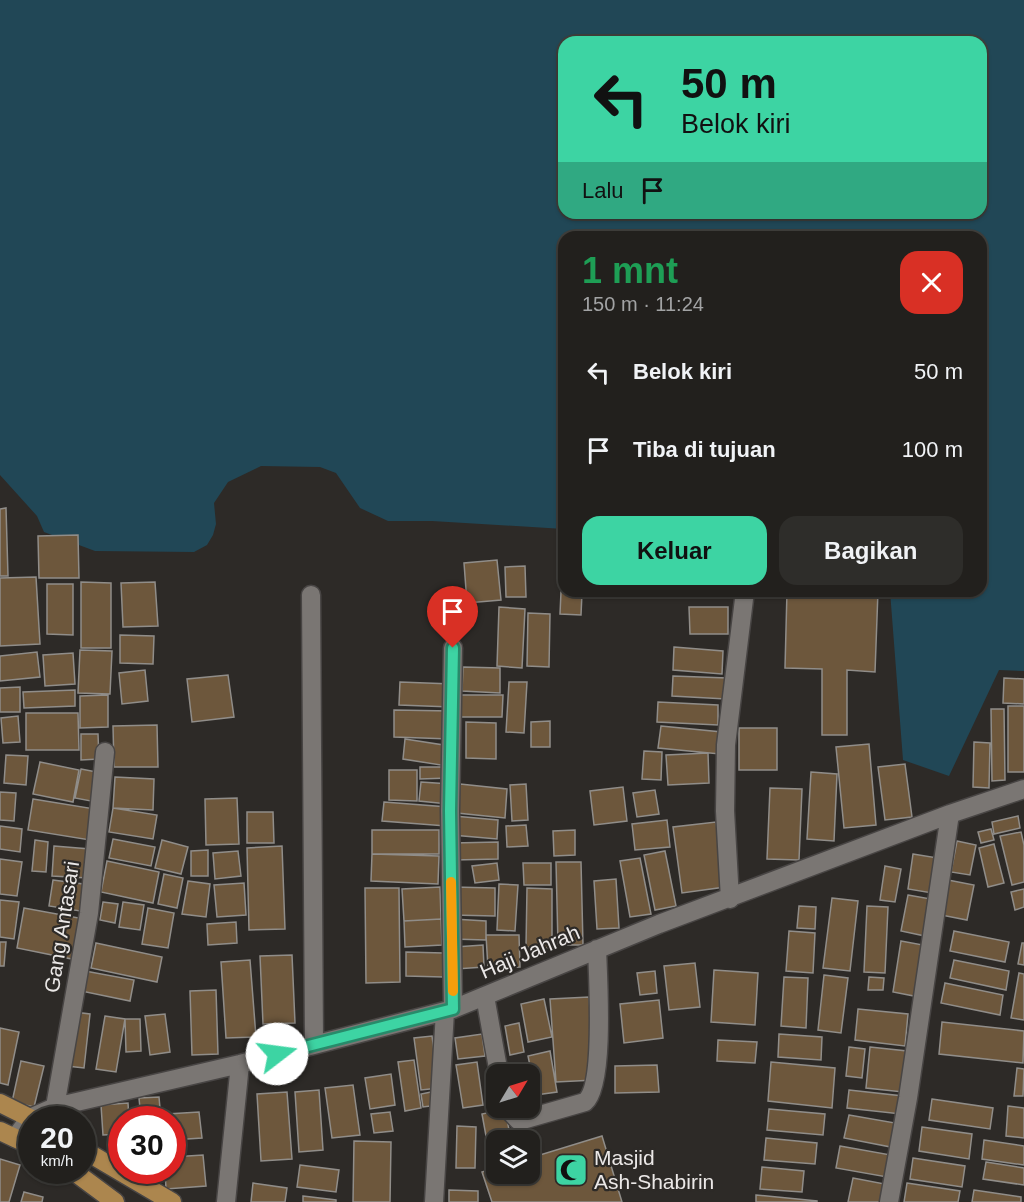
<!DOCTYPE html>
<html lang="id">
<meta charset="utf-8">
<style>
:root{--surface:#22201d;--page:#2e2d2a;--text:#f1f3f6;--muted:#a2a3a4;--line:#3f3e3b;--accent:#3dd4a3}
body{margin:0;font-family:Arial,sans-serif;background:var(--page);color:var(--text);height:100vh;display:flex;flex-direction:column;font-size:22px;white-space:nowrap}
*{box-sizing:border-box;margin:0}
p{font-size:20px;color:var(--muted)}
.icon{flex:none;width:33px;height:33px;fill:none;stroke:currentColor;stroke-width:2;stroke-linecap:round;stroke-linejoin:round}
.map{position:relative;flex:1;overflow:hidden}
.panel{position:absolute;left:558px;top:231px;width:429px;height:366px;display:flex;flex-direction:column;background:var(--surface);border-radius:18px;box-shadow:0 2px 4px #0004,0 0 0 2px var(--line)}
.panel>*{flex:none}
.banner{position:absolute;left:558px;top:36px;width:429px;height:183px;border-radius:18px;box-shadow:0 2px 4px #0004,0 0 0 2px var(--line);background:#3dd4a3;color:#111;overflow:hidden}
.needle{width:39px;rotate:52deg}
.tools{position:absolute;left:486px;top:1064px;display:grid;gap:12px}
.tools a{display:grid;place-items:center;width:54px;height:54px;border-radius:12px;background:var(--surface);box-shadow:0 2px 4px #0004,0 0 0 2px var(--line);font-size:30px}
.speed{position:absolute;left:18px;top:1106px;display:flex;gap:12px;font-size:30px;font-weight:700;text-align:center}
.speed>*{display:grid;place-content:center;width:78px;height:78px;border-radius:50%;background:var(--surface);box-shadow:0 2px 4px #0004,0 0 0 2px var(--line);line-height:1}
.speed small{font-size:15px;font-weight:400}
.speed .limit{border:9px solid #d22;background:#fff;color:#111}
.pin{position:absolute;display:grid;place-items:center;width:51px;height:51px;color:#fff;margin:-62px -26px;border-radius:50% 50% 50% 0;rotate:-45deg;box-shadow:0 0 6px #0007}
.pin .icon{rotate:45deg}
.me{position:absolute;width:66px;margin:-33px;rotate:75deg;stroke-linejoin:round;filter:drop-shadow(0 0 4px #0008)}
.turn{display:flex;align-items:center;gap:21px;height:126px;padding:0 24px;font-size:27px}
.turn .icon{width:78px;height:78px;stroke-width:2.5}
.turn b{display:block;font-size:42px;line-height:51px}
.then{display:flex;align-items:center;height:57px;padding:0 24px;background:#0003;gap:12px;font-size:22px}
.round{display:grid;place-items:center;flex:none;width:63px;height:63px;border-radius:18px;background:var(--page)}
.headline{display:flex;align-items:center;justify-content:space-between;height:102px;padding:0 24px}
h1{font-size:36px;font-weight:700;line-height:45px;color:#1e9e55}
.action{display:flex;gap:12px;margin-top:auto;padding:12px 24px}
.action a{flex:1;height:69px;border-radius:18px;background:var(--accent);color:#111;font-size:24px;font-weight:700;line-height:69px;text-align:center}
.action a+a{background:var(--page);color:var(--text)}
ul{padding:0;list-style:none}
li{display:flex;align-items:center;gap:18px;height:78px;padding:0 24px}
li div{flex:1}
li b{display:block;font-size:22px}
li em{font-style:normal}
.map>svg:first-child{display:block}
.water{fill:#214756;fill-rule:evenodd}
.building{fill:#6d573c;stroke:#908d89;stroke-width:1.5}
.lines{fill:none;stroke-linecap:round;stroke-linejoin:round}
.minor-casing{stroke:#484544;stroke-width:21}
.major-casing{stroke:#484544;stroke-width:21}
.minor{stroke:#7a7673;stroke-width:18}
.major{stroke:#ac864e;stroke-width:18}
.route-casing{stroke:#288a6a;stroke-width:15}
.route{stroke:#3dd4a3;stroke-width:10}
.slow{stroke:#f59e0b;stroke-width:10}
.labels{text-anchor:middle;stroke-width:4.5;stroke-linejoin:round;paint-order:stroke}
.street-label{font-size:21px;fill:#ebe8e7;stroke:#2d2a27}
.poi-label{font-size:21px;fill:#ebe8e7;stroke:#2d2a27;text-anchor:start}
</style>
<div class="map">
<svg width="1024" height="1202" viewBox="0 0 1024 1202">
<rect width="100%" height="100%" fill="#2d2a27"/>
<path class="water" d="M0,0H1024V671L999,670L949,776L903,760L890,591H981V237H564V529L432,521H388L360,508L336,473L320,467L261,466L228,482L214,503L216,524L213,535L207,545L194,552L95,551L44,532L37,516L0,475ZM564,42H981V213H564Z"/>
<path class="building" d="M6,508L8,576H0V509Z
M78,535L79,578H39L38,536Z
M497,560L501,600L467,603L464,563Z
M525,566L526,597H506L505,567Z
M36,577L40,644L0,646V578Z
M81,582L111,583V648H81Z
M155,582L158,626L123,627L121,583Z
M47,584H73V635L47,634Z
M703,591H737V595H703Z
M787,591H878L875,672L847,670V735H822V669L785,668Z
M561,592L582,593L581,615L560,614Z
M499,607L525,609L522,668L497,666Z
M689,607H728V634H690Z
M528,613L550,614L549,667L527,666Z
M120,635L154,636L153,664L120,663Z
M674,647L723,651L722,674L673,670Z
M80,650L112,651L110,694L78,693Z
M37,652L40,677L0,681V656Z
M73,653L75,684L45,686L43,655Z
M463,667L500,668V693L462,691Z
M145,670L148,701L122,704L119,673Z
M228,675L234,717L192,722L187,679Z
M673,676L727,678L726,699L672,696Z
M1004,678L1024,679V704L1003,703Z
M400,682L452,684L451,707L399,705Z
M509,682H527L524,733L506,732Z
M20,687V712H0V688Z
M75,690V706L24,708L23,692Z
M108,695V727L80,728V696Z
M459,695H503L502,717H459Z
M658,702L718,705V725L657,722Z
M1008,706H1024V772H1008Z
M991,709H1004L1005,780L992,781Z
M394,710L451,711L450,739L394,737Z
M26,713H78L79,750H26Z
M18,716L20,742L3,743L1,718Z
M550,721V747H531V722Z
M466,722L496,723V759L466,758Z
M157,725L158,767H114L113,726Z
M661,726L722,732L720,754L658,748Z
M739,728H777V770H739Z
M81,734H98L99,759L81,760Z
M405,739L450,746L447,766L403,759Z
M974,742L990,743L989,788L973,787Z
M869,744L876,825L844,828L836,747Z
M644,751L662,752L661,780L642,779Z
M708,753L709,783L668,785L666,755Z
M6,755L28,756L26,785L4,783Z
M40,762L79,770L73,802L33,794Z
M905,764L912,817L885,820L878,767Z
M420,767H449V778L420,779Z
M81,769L102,773L96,802L75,798Z
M389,770H417V801L389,800Z
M811,772L837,774L834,841L807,839Z
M115,777L154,779L153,810L113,808Z
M421,782L450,784L448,804L419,801Z
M460,784L507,789L505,818L457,813Z
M526,784L528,820L512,821L510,785Z
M623,787L627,821L594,825L590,791Z
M770,788L802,789L799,860L767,859Z
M655,790L659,814L637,817L633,793Z
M0,792L16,793L14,821L0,820Z
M237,798L239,844L206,845L205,799Z
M33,799L95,809L90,840L28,830Z
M384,802L448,807L446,826L382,821Z
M113,808L157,815L153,839L109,832Z
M247,812H273L274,843H247Z
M454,816L498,820L497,839L452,835Z
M1018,816L1020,828L994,834L992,822Z
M667,820L670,847L635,850L632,824Z
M716,822L725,887L682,893L673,827Z
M526,825L528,846L507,847L506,826Z
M0,826L22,829L20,852L0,849Z
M991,829L994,840L981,843L978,832Z
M372,830H439V854H372Z
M575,830V855L554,856L553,831Z
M1021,832L1024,845V882L1012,885L1000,836Z
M113,839L155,847L151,866L109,858Z
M35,840L48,842L46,872L32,871Z
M162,840L188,847L181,874L155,868Z
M957,841L976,845L970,875L951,872Z
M498,842V859L454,860L453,843Z
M994,844L1004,883L988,887L979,848Z
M54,846L90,849L88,878L52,876Z
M282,846L285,929L249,930L247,848Z
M208,850V876H191V851Z
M238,851L241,876L215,879L213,853Z
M665,851L676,906L655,910L644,855Z
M372,854L439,856L438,884L371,881Z
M913,854L938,858L932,893L908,889Z
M640,858L651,914L630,917L620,861Z
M0,859L22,862L17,896L0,894Z
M107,861L159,872L153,903L101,892Z
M556,862H581L583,945H558Z
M497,863L499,880L475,883L472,866Z
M523,863H551V885H524Z
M885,866L901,869L895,902L880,900Z
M164,874L183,878L177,908L158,904Z
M616,879L619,928L597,929L594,881Z
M53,880L83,884L80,911L49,906Z
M948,880L974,885L967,920L941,915Z
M188,881L210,884L206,917L182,914Z
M244,883L246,915L217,917L214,885Z
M499,884L518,885L515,931L497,930Z
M440,887L441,919L404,921L402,889Z
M453,887L495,888V916L452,915Z
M365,888H399L400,982L366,983Z
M527,888L552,889V948L526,947Z
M1024,889V907L1015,910L1011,892Z
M908,895L931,899L925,936L901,931Z
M832,898L858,901L850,971L823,968Z
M0,900L19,902L14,939L0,937Z
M103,902L118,904L115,923L100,920Z
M123,902L144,905L140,930L119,927Z
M799,906L816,907L815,929L797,928Z
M867,906L888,907L885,973L864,972Z
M24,908L79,918L72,959L17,948Z
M148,908L174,913L168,948L142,944Z
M441,919L442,945L405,947L404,921Z
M453,919L486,921V940L452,939Z
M236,922L237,943L208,945L207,924Z
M789,931L815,933L813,973L786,971Z
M954,931L1009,942L1005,962L950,951Z
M486,935H519L520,967L488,968Z
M901,941L923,945L914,996L893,992Z
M0,942H6L4,966H0Z
M96,943L162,957L157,982L91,968Z
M1022,943H1024V965L1018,964Z
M483,945L484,967L456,969L455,947Z
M406,952L443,953V977L406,976Z
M292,955L295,1023L263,1024L260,956Z
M250,960L256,1037L226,1038L221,962Z
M954,960L1009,971L1006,990L950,978Z
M695,963L700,1007L669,1010L664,966Z
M714,970L758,973L755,1025L711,1022Z
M85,971L134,980L130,1001L81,991Z
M655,971L657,993L640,995L637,973Z
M1019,973L1024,974V1020L1011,1018Z
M824,975L848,978L841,1033L818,1030Z
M784,977L808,978L806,1028L781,1026Z
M869,977L884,978L883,990H868Z
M945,983L1003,995L1000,1015L941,1003Z
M216,990L218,1054L192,1055L190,991Z
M589,997L595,1080L556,1082L550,999Z
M544,999L552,1037L528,1042L521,1004Z
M659,1000L663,1038L624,1043L620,1004Z
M858,1009L908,1014L905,1046L855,1040Z
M74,1012L90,1014L84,1068L67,1066Z
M165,1014L170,1052L150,1055L145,1016Z
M105,1016L125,1019L116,1072L96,1069Z
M125,1019H140L141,1051L126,1052Z
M942,1022L1024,1031L1023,1063L939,1054Z
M519,1023L524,1052L510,1055L505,1026Z
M0,1028L19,1032L8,1085L0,1083Z
M482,1034L485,1056L458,1059L455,1038Z
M779,1034L822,1037L821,1060L778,1057Z
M432,1036L439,1088L421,1090L414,1038Z
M718,1040L757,1042L755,1063L717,1061Z
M849,1047L865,1049L862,1078L846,1076Z
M870,1047L907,1051L903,1092L866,1088Z
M550,1051L557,1092L536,1095L528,1056Z
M414,1060L421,1108L405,1111L398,1062Z
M21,1061L44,1066L34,1107L12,1102Z
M477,1062L483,1105L463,1108L456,1065Z
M771,1062L835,1068L832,1108L768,1101Z
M527,1064L529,1074H508L507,1068Z
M657,1065L659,1092L615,1093V1066Z
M1017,1068L1024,1069L1023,1096H1014Z
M391,1074L395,1105L370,1109L365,1078Z
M530,1075L534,1096H530Z
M353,1085L360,1135L332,1138L325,1088Z
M319,1090L323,1150L299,1152L295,1092Z
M849,1090L903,1096L901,1114L847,1108Z
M436,1091L438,1105L423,1107L421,1094Z
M287,1092L292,1159L261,1161L257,1094Z
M159,1097L161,1119H141L139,1098Z
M932,1099L993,1108L990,1129L929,1120Z
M128,1103L129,1119H122V1134L103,1135L101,1105Z
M1008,1106L1024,1108V1138L1006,1136Z
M505,1109L511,1140H496V1145L488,1147L482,1114Z
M769,1109L825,1114L823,1135L767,1130Z
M199,1112L202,1138L172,1140V1119H168L167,1114Z
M390,1112L393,1131L374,1133L371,1114Z
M849,1115L901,1124L896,1148L844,1138Z
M457,1126L476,1127L475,1168H456Z
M922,1127L972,1134L969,1159L919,1151Z
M602,1136L622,1202H492L482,1172L496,1168V1173H530V1158Z
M766,1138L817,1143L815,1164L764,1160Z
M984,1140L1024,1146V1165L982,1159Z
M354,1141L391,1142L390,1202H353Z
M840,1146L891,1155L887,1177L836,1168Z
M203,1155L206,1186L166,1189L165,1170H172V1157Z
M913,1158L965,1166L962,1187L910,1179Z
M0,1159L20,1165L9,1202H0Z
M986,1162L1024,1168V1185L983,1179Z
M300,1165L339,1170L336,1192L297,1187Z
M762,1167L804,1171L802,1192L760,1189Z
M853,1178L890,1185L887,1202H848Z
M253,1183L287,1188L285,1202H251Z
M907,1183L960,1191L958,1202H904Z
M449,1190L478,1191V1202H449Z
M974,1190L1021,1197V1202H972Z
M24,1192L43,1197L42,1202H21Z
M756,1195L817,1201V1202H756Z
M303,1196L336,1200V1202H303Z"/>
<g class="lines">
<g class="minor-casing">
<path id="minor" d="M311,595L314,1043
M730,899L725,811L726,745L745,591
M485,996L499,1074
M453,1009L450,811L453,648
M55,1107L89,913L105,752
M506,1107L519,1121L585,1102C605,1086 598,978 597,949
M15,1138L30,1118L55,1107L240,1064L453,1009L659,924L950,814L1024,789
M226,1202L240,1064
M434,1202L445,1011
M889,1202L908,1098L950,814"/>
</g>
<g class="major-casing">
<path id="major" d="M0,1103L32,1119
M0,1131L32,1146
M82,1149L172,1202
M72,1170L115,1202"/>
</g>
<use href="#minor" class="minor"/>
<use href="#major" class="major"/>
</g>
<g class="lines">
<g class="route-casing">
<path id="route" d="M277,1054L453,1009L450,811L453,648"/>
</g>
<use href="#route" class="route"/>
<path class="slow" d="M451,882L453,991"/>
</g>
<defs>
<g id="mosque-square" transform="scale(1.725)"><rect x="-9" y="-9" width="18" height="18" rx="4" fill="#3dd4a3" stroke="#2d2a27"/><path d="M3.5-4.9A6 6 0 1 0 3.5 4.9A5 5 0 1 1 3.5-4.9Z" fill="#111"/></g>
</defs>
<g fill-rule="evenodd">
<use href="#mosque-square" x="571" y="1170"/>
</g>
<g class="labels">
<g class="street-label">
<text transform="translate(62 927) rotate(-81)" y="7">Gang Antasari</text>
<text transform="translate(530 952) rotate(-23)" y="7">Haji Jahrah</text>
</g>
<g class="poi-label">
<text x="594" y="1165">Masjid<tspan x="594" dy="24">Ash-Shabirin</tspan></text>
</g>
</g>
</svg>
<div class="tools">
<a><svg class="needle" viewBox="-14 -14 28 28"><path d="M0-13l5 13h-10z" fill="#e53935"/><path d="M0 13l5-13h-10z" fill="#a2a3a4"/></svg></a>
<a><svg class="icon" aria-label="layers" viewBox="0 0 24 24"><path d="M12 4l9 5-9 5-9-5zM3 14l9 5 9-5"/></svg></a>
</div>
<div class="speed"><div>20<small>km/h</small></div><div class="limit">30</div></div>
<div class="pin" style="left:453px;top:648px;background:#d93025"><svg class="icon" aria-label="arrive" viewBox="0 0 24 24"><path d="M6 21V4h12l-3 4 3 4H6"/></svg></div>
<svg class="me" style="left:277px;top:1054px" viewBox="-20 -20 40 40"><circle r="19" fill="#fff"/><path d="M0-13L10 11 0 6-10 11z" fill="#3dd4a3"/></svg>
<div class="banner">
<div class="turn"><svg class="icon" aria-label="left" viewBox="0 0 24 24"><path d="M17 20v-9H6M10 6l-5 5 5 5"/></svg><div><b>50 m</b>Belok kiri</div></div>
<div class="then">Lalu<svg class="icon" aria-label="arrive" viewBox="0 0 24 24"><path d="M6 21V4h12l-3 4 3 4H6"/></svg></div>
</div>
<section class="panel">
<div class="headline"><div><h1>1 mnt</h1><p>150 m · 11:24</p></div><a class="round" style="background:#d93025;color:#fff"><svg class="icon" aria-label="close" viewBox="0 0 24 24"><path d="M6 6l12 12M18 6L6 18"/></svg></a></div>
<ul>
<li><svg class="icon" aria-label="left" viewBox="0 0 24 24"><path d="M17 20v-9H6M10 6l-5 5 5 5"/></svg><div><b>Belok kiri</b></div><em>50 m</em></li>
<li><svg class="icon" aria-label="arrive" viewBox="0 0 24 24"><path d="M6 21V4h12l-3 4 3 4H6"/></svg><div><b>Tiba di tujuan</b></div><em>100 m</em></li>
</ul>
<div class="action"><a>Keluar</a><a>Bagikan</a></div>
</section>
</div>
